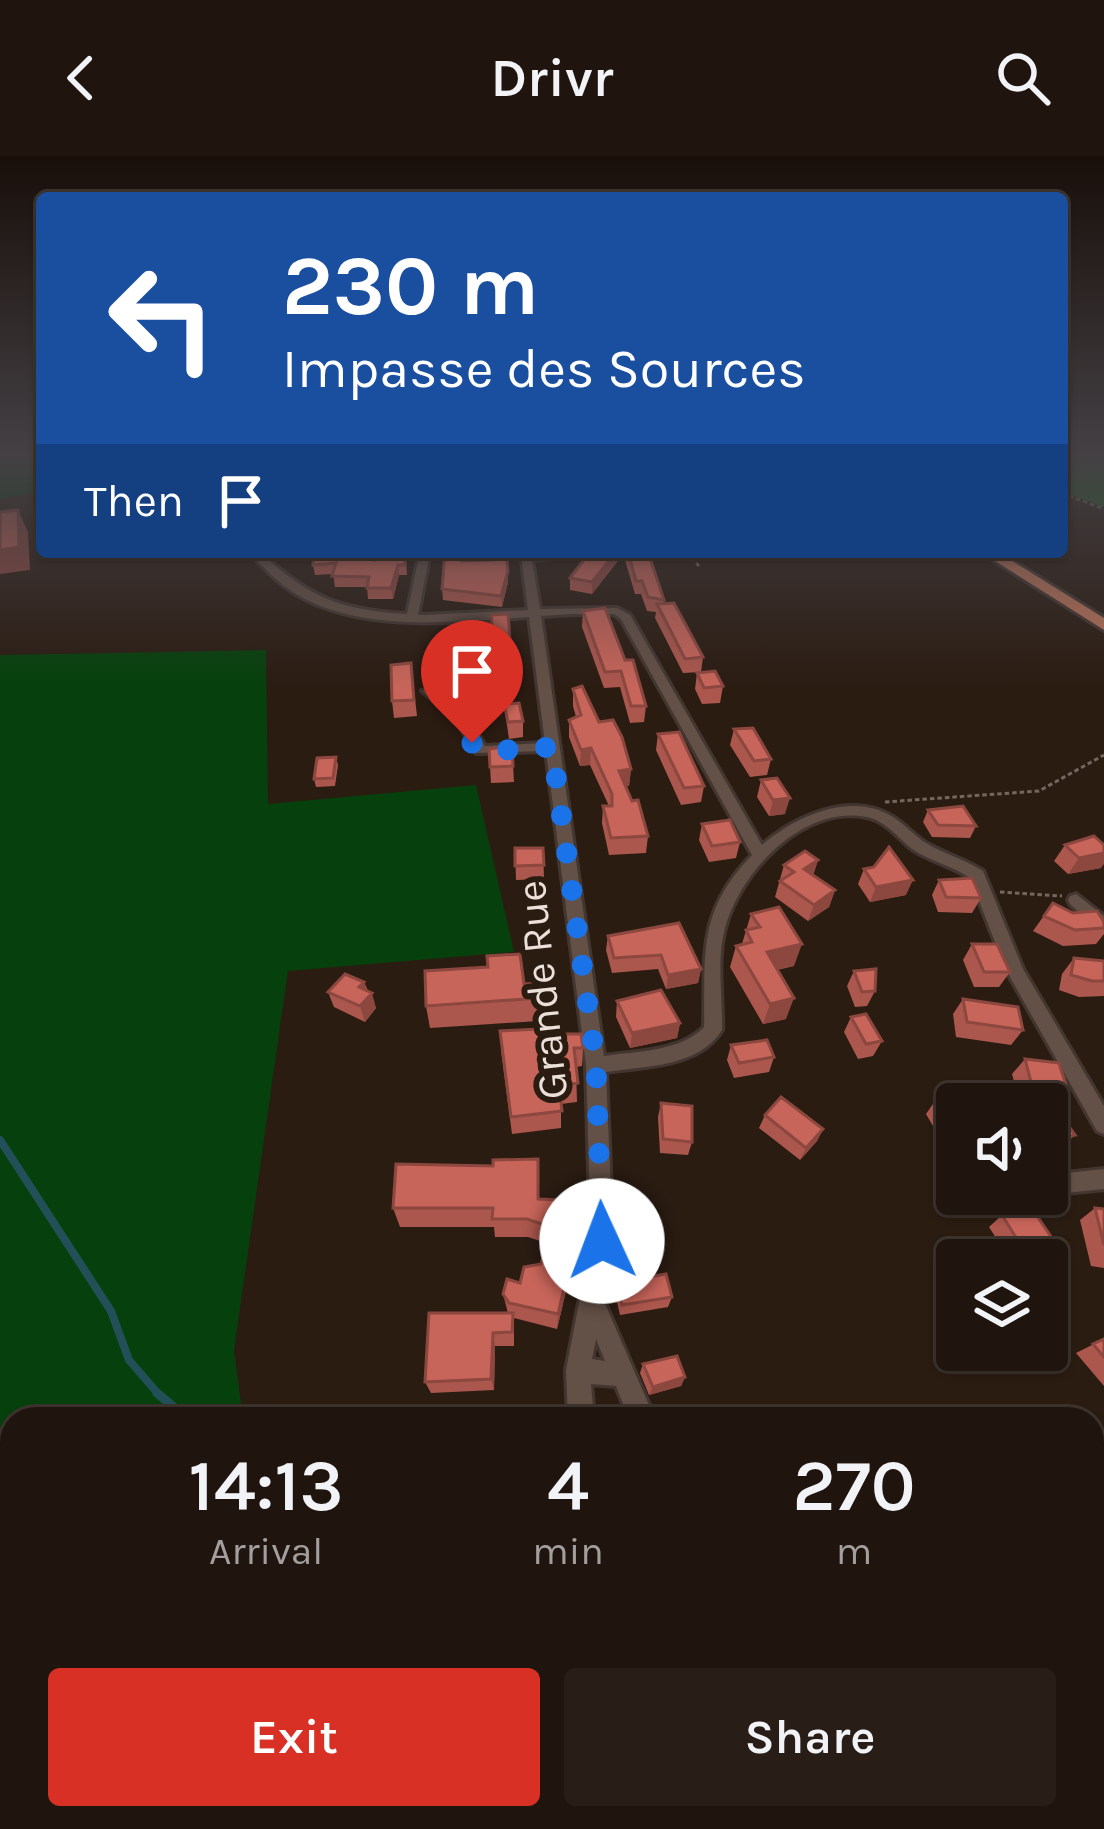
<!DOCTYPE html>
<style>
:root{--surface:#20150e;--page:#281e17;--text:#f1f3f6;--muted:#a29f9e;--line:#3d342e;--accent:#d93025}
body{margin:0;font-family:Karla,sans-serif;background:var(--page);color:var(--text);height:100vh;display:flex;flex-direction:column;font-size:45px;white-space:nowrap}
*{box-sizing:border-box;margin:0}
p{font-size:39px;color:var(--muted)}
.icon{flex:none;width:66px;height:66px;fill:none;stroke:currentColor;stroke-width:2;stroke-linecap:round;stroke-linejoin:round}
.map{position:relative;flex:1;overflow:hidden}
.side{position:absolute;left:0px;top:1251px;width:1104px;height:423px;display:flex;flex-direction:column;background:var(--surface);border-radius:36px 36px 0 0;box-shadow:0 3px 9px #0004,0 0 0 3px var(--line)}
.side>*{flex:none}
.hud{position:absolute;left:36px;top:36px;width:1032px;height:366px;border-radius:12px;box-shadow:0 3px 9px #0004,0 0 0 3px var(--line);background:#1a4fa0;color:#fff;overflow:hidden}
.controls{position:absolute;left:936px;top:927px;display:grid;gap:24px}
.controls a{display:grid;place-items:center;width:132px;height:132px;border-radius:12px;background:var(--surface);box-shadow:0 3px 9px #0004,0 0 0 3px var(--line);font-size:60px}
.pin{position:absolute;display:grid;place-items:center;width:102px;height:102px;color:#fff;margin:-123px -51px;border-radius:50% 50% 50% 0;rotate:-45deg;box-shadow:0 0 12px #0007}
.pin .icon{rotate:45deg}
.me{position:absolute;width:132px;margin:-66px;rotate:358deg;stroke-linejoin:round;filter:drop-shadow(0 0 9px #0008)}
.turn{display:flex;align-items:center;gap:42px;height:252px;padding:0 48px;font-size:54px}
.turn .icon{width:156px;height:156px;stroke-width:2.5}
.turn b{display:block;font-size:84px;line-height:102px}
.then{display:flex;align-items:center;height:114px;padding:0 48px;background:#0003;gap:24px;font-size:45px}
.eta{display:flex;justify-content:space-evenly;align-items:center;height:204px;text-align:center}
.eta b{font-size:72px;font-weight:600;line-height:84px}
.cta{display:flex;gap:24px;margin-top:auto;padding:24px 48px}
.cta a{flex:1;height:138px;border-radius:12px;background:var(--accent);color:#fff;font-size:48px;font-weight:600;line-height:138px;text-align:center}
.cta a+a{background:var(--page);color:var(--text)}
header{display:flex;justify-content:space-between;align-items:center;height:156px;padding:0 48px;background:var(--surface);font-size:54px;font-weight:600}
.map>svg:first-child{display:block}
.green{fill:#06400c}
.forest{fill:#1e6a23}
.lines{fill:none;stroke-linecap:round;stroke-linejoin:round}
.stream-far1{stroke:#235058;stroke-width:8}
.stream{stroke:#235058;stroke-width:9}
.minor-casing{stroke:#433631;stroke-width:6}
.major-casing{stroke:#433631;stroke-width:6}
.path{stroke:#75675f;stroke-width:3;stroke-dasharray:4.5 3;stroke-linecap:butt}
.minor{fill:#635046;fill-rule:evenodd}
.major{fill:#ba7359;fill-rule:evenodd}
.wall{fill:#ac574d}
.shaded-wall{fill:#8c473f}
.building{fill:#c8655a;stroke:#8c473f;stroke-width:3}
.route{stroke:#1a73e8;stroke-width:21;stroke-dasharray:0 37.8}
.labels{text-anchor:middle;stroke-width:12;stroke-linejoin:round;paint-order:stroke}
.street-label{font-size:42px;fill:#ece0da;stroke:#2b1c12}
</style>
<header><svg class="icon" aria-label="back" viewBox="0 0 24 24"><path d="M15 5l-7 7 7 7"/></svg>Drivr<svg class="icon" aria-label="search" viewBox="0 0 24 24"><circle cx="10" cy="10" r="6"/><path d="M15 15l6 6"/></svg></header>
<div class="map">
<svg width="1104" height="1673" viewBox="0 0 1104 1673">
<rect width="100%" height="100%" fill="#2b1c12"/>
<path class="green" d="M0,298H42V335L0,343Z
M266,494L268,648L476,629L514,796L288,815L234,1194L243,1263H12V1662H484V1673H0V499Z"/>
<path class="forest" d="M1062,298H1104V351L1062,335Z"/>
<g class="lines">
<path class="stream-far1" d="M0,984L111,1155L129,1204L160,1240"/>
<path class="stream" d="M157,1237L188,1263"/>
<g class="minor-casing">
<path id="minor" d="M249,396H260C309,442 340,454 407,458L420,396H430L418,459H424L528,454L521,396H595L590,399L532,404L540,453L617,452L630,459L762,689C796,660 851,635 893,661C907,670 917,683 931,690C948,699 966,704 983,715L1023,813L1104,950V978L1097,975L1006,814L970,722C952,710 930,705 912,693C898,682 886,665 867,661C803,648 740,716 725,772C716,805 723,841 722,874C699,911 646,910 606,916L613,1085L603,1143L655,1263H629L616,1230L591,1228L594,1263H568L566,1214L591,1085L586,909L546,595L476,597L455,562L422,535L433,532L465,557L485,590L545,587L529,461C453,466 347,479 283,429C271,419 259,407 249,396ZM572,458H614L621,463L752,699C696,757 706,798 704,871C680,896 637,895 604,900L541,460ZM596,1183L605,1205L592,1203Z
M1076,738L1104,760V776L1098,774L1070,748L1068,744L1070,740Z
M1104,1013V1033L1047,1039L1045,1038H1047V1019Z
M717,1662H751L755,1673H721Z
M881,1662H918L922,1673H885Z"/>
</g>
<g class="major-casing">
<path id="major" d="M981,396H998L1104,462V474Z"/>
</g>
<path class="path" d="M1062,337L1104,353
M686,396L699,410
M885,646L1039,635L1104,599
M1000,736L1062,740"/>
<use href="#minor" class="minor"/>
<use href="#major" class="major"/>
</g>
<path class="wall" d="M376,396H411L412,403H406L407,419H399L393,443H368L367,431H335L333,418L315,419L313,409L374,404Z
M590,396H618L617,406L592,438L570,434V422Z
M626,396H648L664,447L703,501L701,516L683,517L655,462L656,456L647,455L641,438H635L625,404Z
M508,426L502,451L443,444L442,433Z
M583,455L625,504L646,550L644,566L630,567L620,531L604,532L582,471Z
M508,458L513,527L497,528L491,459Z
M492,500L494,532H480L483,552L468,554L458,516L456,502Z
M411,507L417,560L394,562L392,545Z
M697,517L723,530L720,547L702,548L695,533Z
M573,533L599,566L631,613L629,630H626L648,680L646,697L609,699L602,667L603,650H609L590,609L580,610L569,581V564L576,561L573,550Z
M504,548L523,565V581L509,583Z
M734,573L771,603L767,619L750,621L730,589Z
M658,578L704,630L701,646L681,649L656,594Z
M512,590L514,626L491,627L489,593Z
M336,601L338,609L335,630L316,631L314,623Z
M761,624L785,658L769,660L757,641Z
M928,654L976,670L970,682L932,681L923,666Z
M702,668L740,686L736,702L709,706L699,684Z
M1065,689L1101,712L1068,718L1054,705Z
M515,692H543L544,723L516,724Z
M818,704L813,719L835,734L829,751L808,765L775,741L784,709Z
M864,713L906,739L870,746L858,728Z
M939,724L981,742L972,757L938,756L932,739Z
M1053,747L1073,757L1104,766V778L1096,788L1063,790L1033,775Z
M751,758L794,810L777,814L786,863L763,868L730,811L736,790L742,788Z
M608,780L701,813L698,827L666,833L658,813L612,817L606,794Z
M972,788L1010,816L999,831H974L963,804Z
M1074,802L1104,805V840L1079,841L1059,834L1062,818Z
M854,815L875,835L867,850L855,851L847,830Z
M364,826L376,852L365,866L334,851L328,836Z
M553,841V864L430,872L426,850Z
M963,843L1023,874L1011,889L956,881L953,858Z
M617,845L680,867L677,882L630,892L616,861Z
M851,861L882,885L873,900L858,903L844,876Z
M564,878L583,892L582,910L576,911L577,946L561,948V972L512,978L501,894Z
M731,889L774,901L769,916L734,922L727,904Z
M1025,903L1066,929L1053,943L1018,940L1012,918Z
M935,945L957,948V997L950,999L926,958Z
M661,947L692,986L688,999L660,997L658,961Z
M1047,952L1075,979L1061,992L1047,993Z
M765,959L823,973L817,985L800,1004L759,972Z
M539,1043L586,1045L582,1094L576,1093L557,1173L514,1162V1190H495L494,1234L431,1237L425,1226L508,1157L503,1138L520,1127L541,1108L546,1087L528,1081H495L494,1071H400L393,1052Z
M1095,1052L1104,1053V1112L1091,1110L1080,1064Z
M1002,1059L1047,1104H1010L989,1071Z
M617,1126L672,1141L668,1151L620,1159L615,1137Z
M1104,1183V1230L1076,1197Z
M643,1208L685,1221L681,1230L649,1239L640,1217Z"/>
<path class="shaded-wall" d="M18,354L28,376L30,414L0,418V394Z
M616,396H618L617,406L592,438V426Z
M398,409L399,419L393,443L391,432Z
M508,415V426L502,451L501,440Z
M482,538L483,552L468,554L467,539Z
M591,592L590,609L580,610L581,594Z
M631,613L629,630L618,632L619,615Z
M790,642L785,658L769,660L773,644Z
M1104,697V708L1101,712L1068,718L1079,702Z
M818,704L813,720L804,713Z
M913,724L906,739L870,746L876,731Z
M835,734L829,751L808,765L814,749Z
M802,788L794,810L760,817L767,796Z
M701,813L698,827L666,833L668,819Z
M364,826L368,841L372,837L376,852L365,866L360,850L359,831Z
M794,842L786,863L763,868L770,848Z
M680,867L677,882L630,892L632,877Z
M823,973L817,985L800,1004L806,992Z
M577,1076L576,1093L557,1173L558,1158Z
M1060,1094L1047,1104H1031Z
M493,1177L495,1190L494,1234L491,1223Z
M685,1221L681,1230L649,1239L653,1231Z"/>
<path class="building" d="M18,354L19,391L0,394V356Z
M314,396H351L374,404L376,396H405V409H398L391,432H367L369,421L332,420L336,407L313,409Z
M445,396H462V405L493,404V396H506L508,415L501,440L442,433Z
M590,396H616L592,426L570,422Z
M628,396H648L664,444L648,441L642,425H636Z
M674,447L703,501L685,503L657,448Z
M605,452L625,504H633L646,550H631L621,515L605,516L583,455Z
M508,458L512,511L496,512L491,459Z
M492,500L493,518H476L482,538L467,539L456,502Z
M411,507L414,544L392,545L391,509Z
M715,515L723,530L704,532L697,517Z
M582,530L599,566L613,564L622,581L631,613L619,615L632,645L638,644L648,680L611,682L603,650H612V638L591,592L581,594L569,564L581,559L573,533Z
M519,547L523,565L508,566L504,548Z
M753,572L771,603L754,605L734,573Z
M679,576L704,630L684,632L658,578Z
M512,590L513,610L490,611L489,593Z
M336,601L333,622L314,623L317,602Z
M777,622L790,642L773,644L761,624Z
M963,650L976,670L938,669L928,654Z
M730,664L740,686L712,690L702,668Z
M1094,680L1104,689V697L1079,702L1065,689Z
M889,691L913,724L876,731L864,713L874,711Z
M515,692H543L544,709L515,710Z
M805,695L818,704L804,713L835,734L814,749L780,725L794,716L784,709Z
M972,722L981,742L946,741L939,724Z
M1053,747L1073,757L1097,755L1104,766V772L1075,774L1044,760Z
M779,751L802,788L767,796L794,842L770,848L736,790L752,786L746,774L760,771L751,758Z
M679,767L701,813L668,819L661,799L614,802L608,780Z
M972,788H997L1010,816H984Z
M520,798L524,828L552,826L553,841L426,850L425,815L488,811L487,800Z
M1074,802L1104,805V825H1092L1071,819Z
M876,813L875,835L862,836L854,815Z
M345,818L364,826L359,831L372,837L360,850L328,836Z
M661,834L680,867L632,877L617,845Z
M963,843L1018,851L1023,874L967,866Z
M866,858L882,885L866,888L851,861Z
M563,872L564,878H581L583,892H574L578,927L559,930L562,955L511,961L500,875Z
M767,884L774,901L739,907L731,889Z
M1025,903L1059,907L1066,929L1031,926Z
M961,939L967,948H957V980L935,945Z
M781,941L823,973L806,992L765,959Z
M661,947L692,950V986L663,983Z
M1055,950L1075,979L1047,982V952Z
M538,1003V1043L586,1045L583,1077L577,1076L558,1158L509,1147L503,1138L507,1123L520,1127L524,1111L541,1108L551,1071L527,1063H492L493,1052H393L396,1008L493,1010V1004Z
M1031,1051L1060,1094L1030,1104L1002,1059Z
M1095,1052L1104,1053V1089Z
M666,1118L672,1141L622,1149L617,1126Z
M429,1157H513L512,1176L493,1177L491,1223L425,1226Z
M1104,1183V1201L1093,1188Z
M677,1200L685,1221L653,1231L643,1208Z
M1092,1463L1100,1485L1104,1488V1552L1092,1548Z
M519,1662H694L697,1673H554L553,1666L534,1673H521Z
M777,1662H814L802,1673H783Z"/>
<linearGradient id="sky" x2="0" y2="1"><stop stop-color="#180f0a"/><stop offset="0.56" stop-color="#444044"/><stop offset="1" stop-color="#444044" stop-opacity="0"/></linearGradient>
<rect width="1104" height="532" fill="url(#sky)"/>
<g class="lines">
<path class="route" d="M472,587L488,595L552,591L596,908L602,1085"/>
</g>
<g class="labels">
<g class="street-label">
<text transform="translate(541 834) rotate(-96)" y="15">Grande Rue</text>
</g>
</g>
</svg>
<div class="controls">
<a><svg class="icon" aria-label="sound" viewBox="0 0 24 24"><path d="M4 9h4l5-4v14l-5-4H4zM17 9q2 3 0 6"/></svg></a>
<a><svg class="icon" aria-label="layers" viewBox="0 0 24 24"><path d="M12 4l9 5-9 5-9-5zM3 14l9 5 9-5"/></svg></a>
</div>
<div class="pin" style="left:472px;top:587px;background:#d93025"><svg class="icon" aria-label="arrive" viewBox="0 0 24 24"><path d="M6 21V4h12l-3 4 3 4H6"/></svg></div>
<svg class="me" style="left:602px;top:1085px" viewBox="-20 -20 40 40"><circle r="19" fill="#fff"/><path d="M0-13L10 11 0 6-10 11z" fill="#1a73e8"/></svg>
<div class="hud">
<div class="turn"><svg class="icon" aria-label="left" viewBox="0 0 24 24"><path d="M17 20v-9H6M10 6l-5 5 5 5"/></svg><div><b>230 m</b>Impasse des Sources</div></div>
<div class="then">Then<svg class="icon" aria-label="arrive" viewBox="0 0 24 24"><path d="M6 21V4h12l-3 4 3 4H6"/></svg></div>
</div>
<section class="side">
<div class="eta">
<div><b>14:13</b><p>Arrival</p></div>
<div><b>4</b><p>min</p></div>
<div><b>270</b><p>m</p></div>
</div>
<div class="cta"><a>Exit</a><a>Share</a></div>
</section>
</div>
